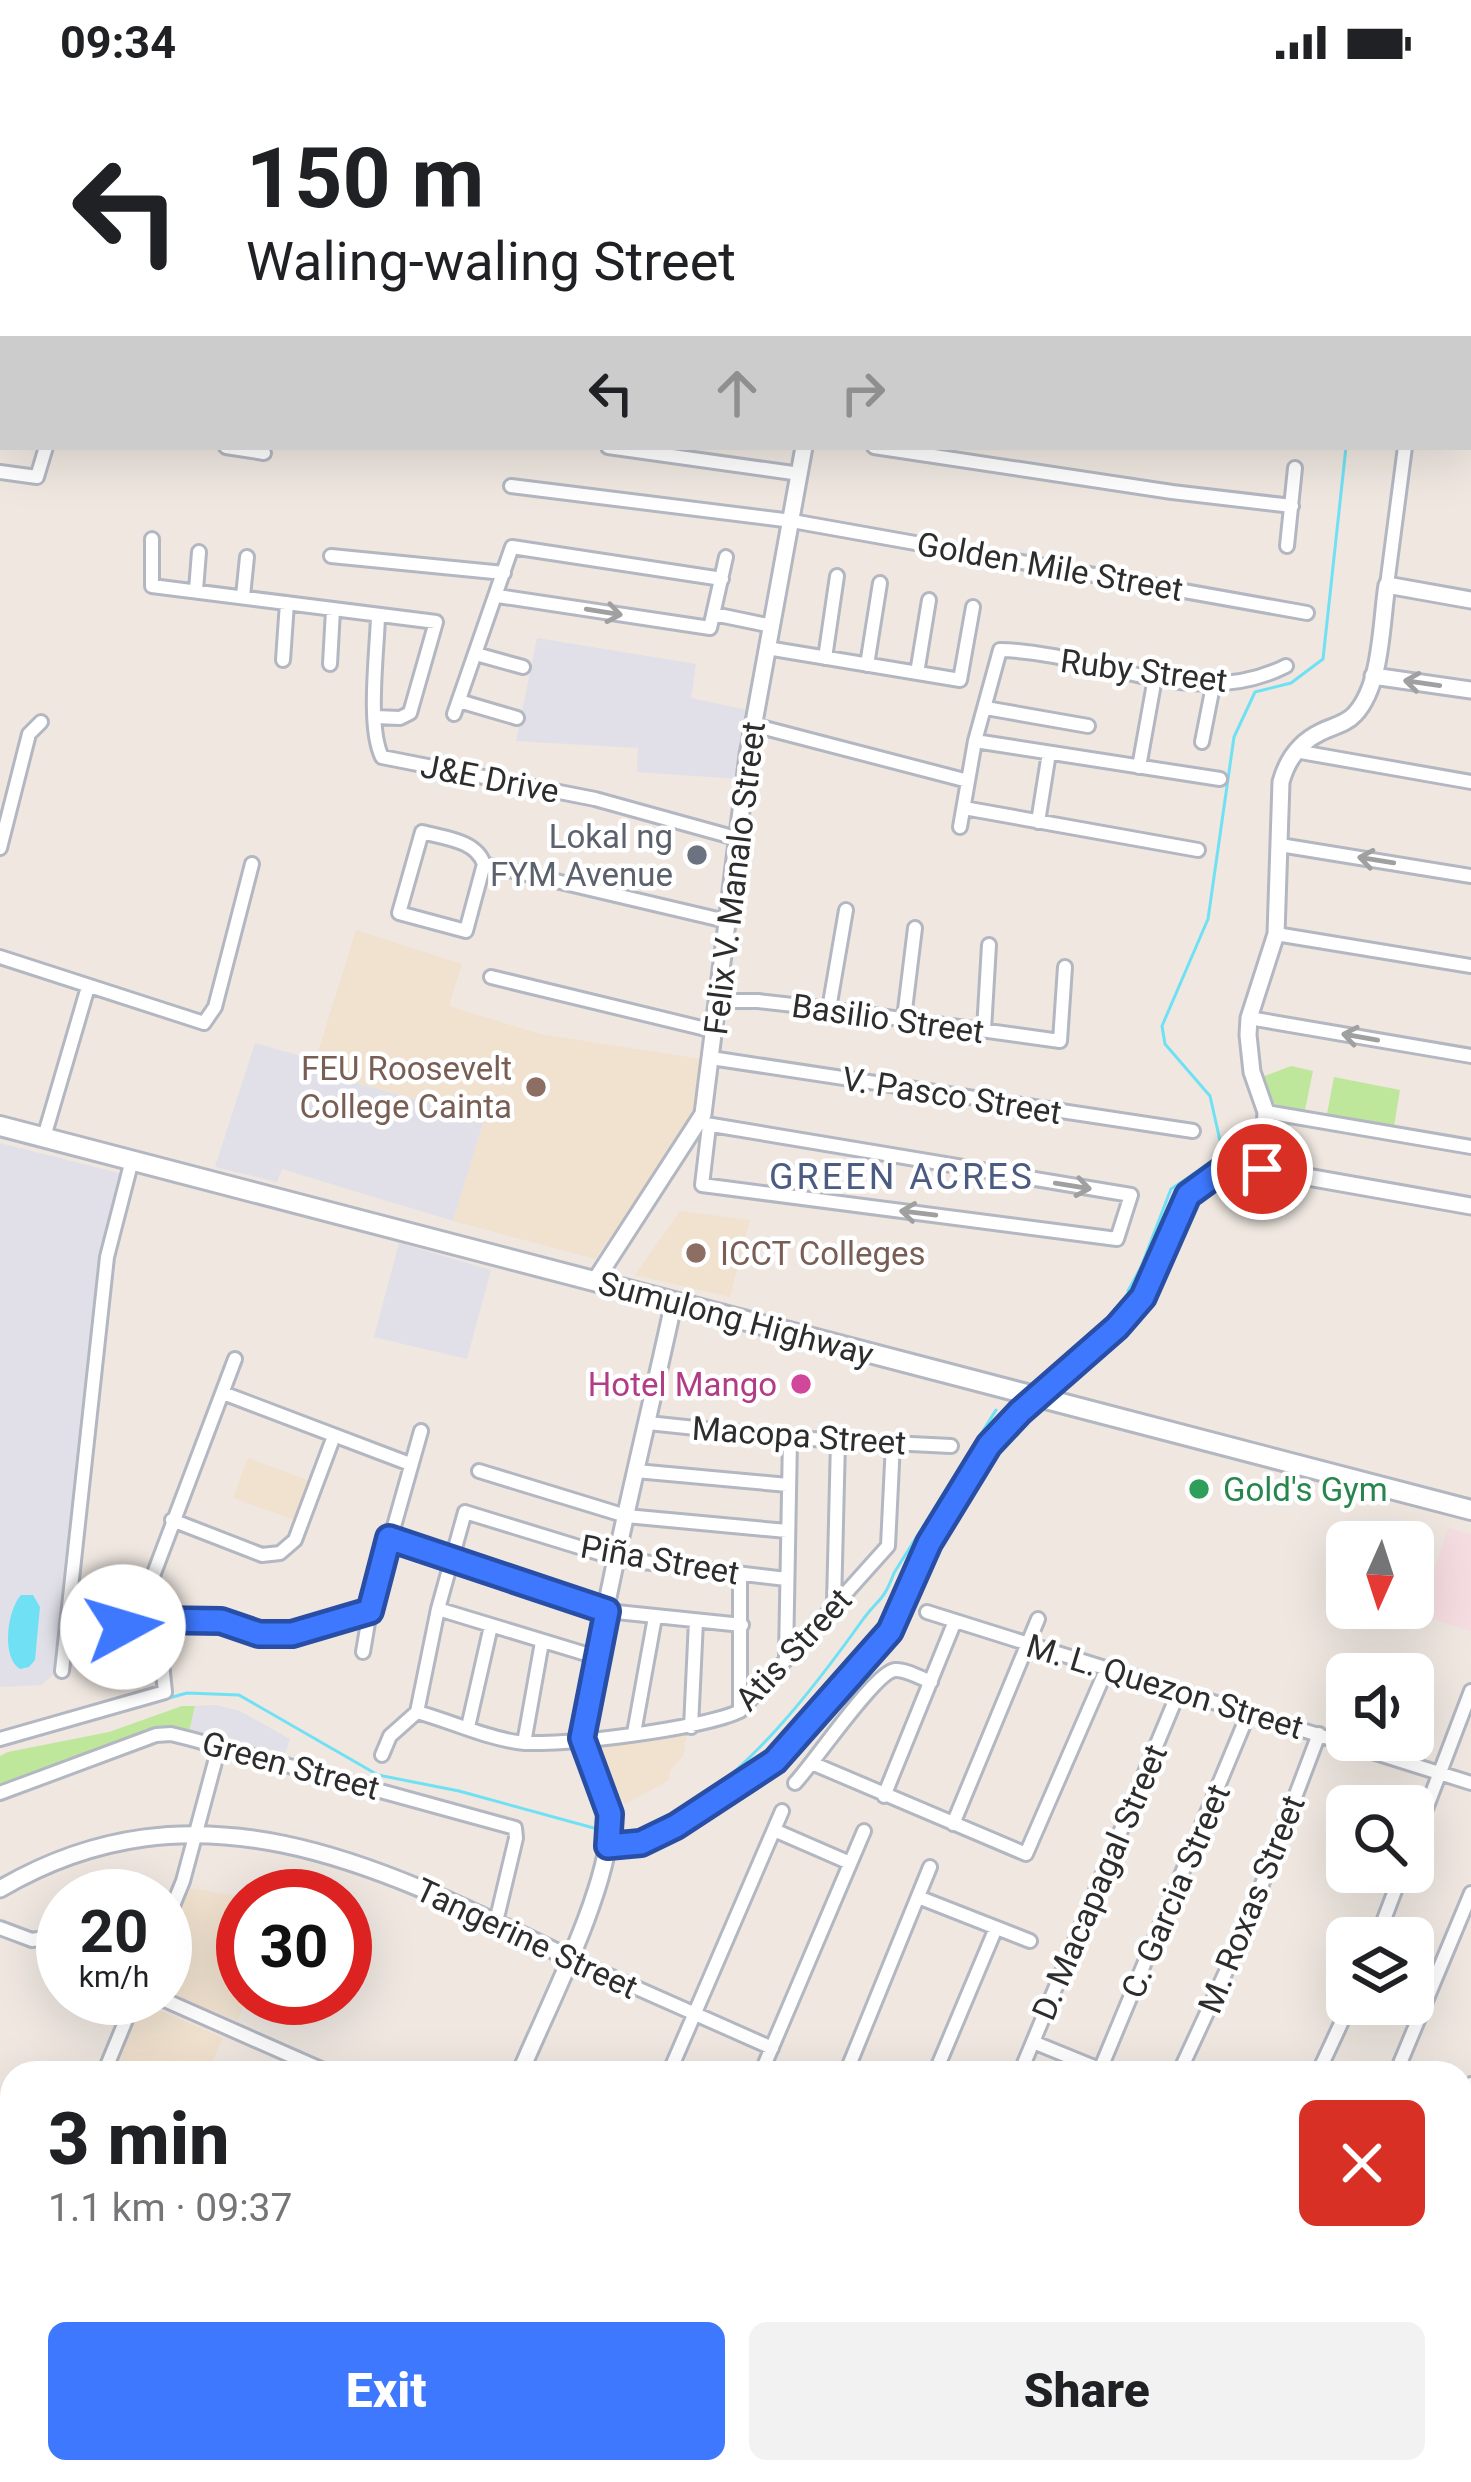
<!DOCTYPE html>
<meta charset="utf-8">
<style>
:root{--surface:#fff;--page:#f2f2f2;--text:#202124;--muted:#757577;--accent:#3d78ff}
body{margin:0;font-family:Roboto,sans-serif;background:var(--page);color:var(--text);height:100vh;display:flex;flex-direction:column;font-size:45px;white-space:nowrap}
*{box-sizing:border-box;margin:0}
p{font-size:39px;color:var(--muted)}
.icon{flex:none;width:66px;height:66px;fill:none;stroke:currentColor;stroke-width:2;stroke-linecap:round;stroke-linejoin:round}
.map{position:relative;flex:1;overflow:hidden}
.drawer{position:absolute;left:0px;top:1977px;width:1473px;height:423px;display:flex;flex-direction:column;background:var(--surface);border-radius:36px 36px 0 0;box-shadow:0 12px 48px #0002}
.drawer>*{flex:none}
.banner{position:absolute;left:0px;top:0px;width:1473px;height:366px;box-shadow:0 12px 48px #0002;background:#fff;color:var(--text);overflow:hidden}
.needle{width:78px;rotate:183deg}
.fabs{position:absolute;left:1326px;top:1437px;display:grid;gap:24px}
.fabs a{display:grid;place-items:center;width:108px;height:108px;border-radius:18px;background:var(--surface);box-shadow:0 12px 48px #0002;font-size:60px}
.speed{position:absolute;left:36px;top:1785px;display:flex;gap:24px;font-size:60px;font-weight:700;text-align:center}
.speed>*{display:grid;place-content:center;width:156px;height:156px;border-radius:50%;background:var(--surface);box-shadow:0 12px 48px #0002;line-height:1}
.speed small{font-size:30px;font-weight:400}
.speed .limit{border:18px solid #d22;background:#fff;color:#111}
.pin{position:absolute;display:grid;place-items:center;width:102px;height:102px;color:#fff;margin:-51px;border:6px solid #fff;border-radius:50%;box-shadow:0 3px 12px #0007}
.me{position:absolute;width:132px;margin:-66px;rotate:84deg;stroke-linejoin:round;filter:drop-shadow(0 0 9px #0008)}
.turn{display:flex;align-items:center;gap:42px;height:252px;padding:0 48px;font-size:54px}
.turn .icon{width:156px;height:156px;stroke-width:2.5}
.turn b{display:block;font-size:84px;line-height:102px}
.lanes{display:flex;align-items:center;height:114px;padding:0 48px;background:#0003;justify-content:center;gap:60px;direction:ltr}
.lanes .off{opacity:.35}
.round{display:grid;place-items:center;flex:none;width:126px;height:126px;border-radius:18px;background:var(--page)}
.headline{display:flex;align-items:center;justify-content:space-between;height:204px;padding:0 48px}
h1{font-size:72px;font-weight:800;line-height:90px}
.cta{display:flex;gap:24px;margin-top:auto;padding:24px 48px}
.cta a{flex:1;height:138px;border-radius:18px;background:var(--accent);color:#fff;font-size:48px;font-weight:800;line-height:138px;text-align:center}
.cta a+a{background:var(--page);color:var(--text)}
.status{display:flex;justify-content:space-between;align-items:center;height:84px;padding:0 60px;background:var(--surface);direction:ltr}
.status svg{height:33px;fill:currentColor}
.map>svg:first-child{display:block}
.industrial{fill:#e1e0e8}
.education{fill:#f1e2cf}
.medical{fill:#f6dde2}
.green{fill:#bee79b}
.water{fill:#70e1f4}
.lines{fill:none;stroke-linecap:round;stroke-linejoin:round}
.stream{stroke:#70e1f4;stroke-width:3}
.minor-casing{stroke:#b3b7c1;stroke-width:18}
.tertiary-casing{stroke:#b3b7c1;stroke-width:21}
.secondary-casing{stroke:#b3b7c1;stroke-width:24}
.minor{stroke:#fff;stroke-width:12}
.tertiary{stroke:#fff;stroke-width:15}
.secondary{stroke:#fff;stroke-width:18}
.oneway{stroke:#a0a0a0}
.route-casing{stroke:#284ea6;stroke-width:30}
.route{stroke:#3d78ff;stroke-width:21}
.worship-dot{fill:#6b7280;stroke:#fff;stroke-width:4.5}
.education-dot{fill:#8d6e63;stroke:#fff;stroke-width:4.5}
.hotel-dot{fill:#d1479c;stroke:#fff;stroke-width:4.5}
.leisure-dot{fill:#2e9e5b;stroke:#fff;stroke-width:4.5}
.labels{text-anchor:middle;stroke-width:9;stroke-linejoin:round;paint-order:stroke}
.street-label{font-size:33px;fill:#2d2d2d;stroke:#fff}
.worship-label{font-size:33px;fill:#5b616d;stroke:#fff;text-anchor:end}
.education-label{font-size:33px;fill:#785e54;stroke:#fff;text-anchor:end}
.hotel-label{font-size:33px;fill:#b23c85;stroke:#fff;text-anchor:end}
.leisure-label{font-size:33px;fill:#27864d;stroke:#fff;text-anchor:start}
.neighbourhood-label{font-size:36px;letter-spacing:3px;fill:#4b5b81;stroke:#fff}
</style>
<div class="status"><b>09:34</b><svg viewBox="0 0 49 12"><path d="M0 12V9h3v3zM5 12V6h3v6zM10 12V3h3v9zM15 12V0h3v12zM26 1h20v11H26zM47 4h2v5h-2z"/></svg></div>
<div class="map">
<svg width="1471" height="2398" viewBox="0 0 1471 2398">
<rect width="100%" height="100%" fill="#efe7e0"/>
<path class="industrial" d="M537,554L696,580L691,614L748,626L738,695L637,688L638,664L516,657Z
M255,959L315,976L313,987L485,1034L453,1137L282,1085L277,1098L215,1083Z
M0,1059L123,1090L57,1587L42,1601L0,1603Z
M399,1159L491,1186L467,1275L374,1253Z
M215,1621L240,1627L290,1655L283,1676L189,1648L195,1622Z
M1471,2306V2398H1359L1363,2388H1461V2329Z"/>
<path class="education" d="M356,846L462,880L449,922L540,950L702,975L699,1013L691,1036L595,1175L453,1137L485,1033L312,987Z
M680,1127L750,1136L730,1213L635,1191Z
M248,1374L313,1398L300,1438L233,1414Z
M687,1647L683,1672L671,1685L668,1697L625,1720L623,1716L616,1720L606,1704L611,1700L596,1673L594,1658Z
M190,1804L243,1813V1914H246L238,1937L165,1909V1863Z
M143,1919L223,1954L207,1989H112Z"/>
<path class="medical" d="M1448,1444L1471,1450V1547L1420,1531Z"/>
<path class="green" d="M1291,982L1313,987L1305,1026C1273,1022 1272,1025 1262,993Z
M1334,993L1400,1006L1394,1042L1327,1030Z
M182,1622H195L189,1648L167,1642L0,1704V1672L8,1668L109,1648Z"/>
<path class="water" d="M21,1511H33L40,1523L35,1576L29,1583L20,1585C1,1574 7,1526 21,1511Z"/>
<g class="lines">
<path class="stream" d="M1470,84L1471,83
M1128,1207L1141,1183L1171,1105L1223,1070L1210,1012L1165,960L1162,942L1208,835L1234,653L1255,608L1291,599L1323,575L1346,363
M0,1661L187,1609L239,1611L378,1691L459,1707L601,1746
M616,1748C634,1746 655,1745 670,1736C749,1689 812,1607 864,1534C880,1513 883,1518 894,1489L996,1326
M1461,2141L1471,2117
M1353,2398L1357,2388"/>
<g class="minor-casing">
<path id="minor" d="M191,0L194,3
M837,0V3
M858,0L912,3
M79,3V0
M274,3V0
M1009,3L1010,0
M0,23H3
M1470,178L1471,177
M0,236L3,237
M0,330L3,331
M226,363L264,369
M608,363L800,390
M874,363L1172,408L1292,422
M0,388L37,393L46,363
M511,402L792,437L1307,529
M152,455V502L436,538L410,629L400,634L376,633
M1287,462L1295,384
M331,472L504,489
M1387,501L1405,363
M196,506L199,468
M243,512L247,473
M498,512L710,544L726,473
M714,530L772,542
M378,532C377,569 367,643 382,673L595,715L736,754
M767,564L960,596L973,523
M476,570L523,583
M825,574L837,492
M283,576L287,519
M330,580L333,526
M867,581L880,499
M917,589L929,516
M459,617L517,634
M986,624L1088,642
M454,630L512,463L722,495
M753,641L968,697
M975,657L1220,695
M1202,658L1213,602
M1295,667L1471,698
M1139,683L1155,594
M964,724L1198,766
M1038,738L1049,669
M960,743L975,657L1000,566C1096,568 1193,629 1286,582
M422,748C444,754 476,756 484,780L466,847L399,829Z
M1280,761L1471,792
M0,764L29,650L41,638
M484,780L726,837
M1276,850L1471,882
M0,873L204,939L215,923L252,780
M491,893L714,947
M716,917H758L829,925L1060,957L1065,883
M829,925L846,826
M904,934L915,844
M1249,934L1471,972
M984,946L989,861
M711,974L1193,1047
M1266,1028L1471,1063
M700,1039L1131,1111L1117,1155L702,1101L709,1042
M44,1053L88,903
M223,1309L410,1380
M648,1339L790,1354L951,1362
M479,1387L626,1432L787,1447
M636,1387L788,1401
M172,1436L262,1471L280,1469L295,1456L334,1352
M389,1454L607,1527L742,1541
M740,1490V1626
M834,1520L838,1357
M438,1525L596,1573
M927,1528L1471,1699
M90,1550L155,1536L221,1537L259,1550H291L370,1527
M363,1568L370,1527L421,1347
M786,1574L790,1354
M62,1587L107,1173L132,1076
M417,1628C450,1637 483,1653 517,1658C556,1664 706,1644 740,1627L888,1462L893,1359
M417,1628L438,1525L465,1428L618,1475L786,1495
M468,1643L491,1542
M691,1643L696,1537
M634,1649L655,1533
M0,1655L165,1608L153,1492L235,1275
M524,1659L542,1558
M382,1671L390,1652L417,1628
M814,1680L1026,1770L1107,1584
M795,1699C814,1679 875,1588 895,1586C905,1585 921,1594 931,1598
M0,1709L156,1651L171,1650L191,1655L515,1744L516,1754L496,1838
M884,1712L955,1537
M953,1740L1038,1535
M774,1746L850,1779
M1413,1759L1471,1607
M918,1813L1030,1857
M165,1841L183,1797L219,1663
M0,1844L32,1856L63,1851
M1377,1854L1402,1788
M569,1874L772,1964
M160,1914L330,1989
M1033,1958L1109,1989
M1100,1986L1249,1628
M104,1989L135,1914
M669,1989L782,1727
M761,1989L864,1747
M846,1989L930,1783
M935,1989L996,1844
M1020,1989L1179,1607
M1179,1989L1242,1853L1319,1650
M1318,1989L1350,1920
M1396,1989L1471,1809
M1461,2024L1471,2000
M0,2237L12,2207
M1461,2258L1471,2262
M1461,2312L1471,2290
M1186,2388L1208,2398
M138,2398L142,2388
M674,2398L678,2388
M763,2398L767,2388
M850,2398L854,2388
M946,2398L951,2388
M1308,2398L1312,2388"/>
</g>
<g class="tertiary-casing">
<path id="tertiary" d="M1460,3V0
M1373,592L1471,606
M1262,1085L1266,1028L1252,988L1248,951L1249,934L1276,850L1281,698C1287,676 1300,658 1321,648C1333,642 1346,640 1355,630C1382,601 1381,539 1387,501L1471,516
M595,1197L703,1030L748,671L804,363
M608,1762C619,1761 633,1762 644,1758C724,1731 844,1618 889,1547C906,1522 914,1491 927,1464C942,1432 968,1392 988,1363C1028,1306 1095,1272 1139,1218C1183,1162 1165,1078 1262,1085L1471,1122
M0,1805C199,1688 383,1783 569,1874
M520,1989C547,1924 607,1809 610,1741C612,1708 578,1680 584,1646C606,1502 643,1360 674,1217
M0,2081L12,2085
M349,2398L353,2388"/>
</g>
<g class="secondary-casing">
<path id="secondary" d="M0,1042L1471,1426"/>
</g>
<use href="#minor" class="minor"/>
<use href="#tertiary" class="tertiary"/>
<use href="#secondary" class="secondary"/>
</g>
<defs><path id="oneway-shaft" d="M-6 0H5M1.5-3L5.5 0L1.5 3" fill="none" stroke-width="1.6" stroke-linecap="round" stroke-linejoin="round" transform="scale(3)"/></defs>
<g class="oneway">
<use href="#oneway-shaft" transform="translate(604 528) rotate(9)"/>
<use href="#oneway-shaft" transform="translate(1422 599) rotate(-172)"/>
<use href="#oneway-shaft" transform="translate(1376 776) rotate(-171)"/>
<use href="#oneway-shaft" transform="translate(1360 953) rotate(-170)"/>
<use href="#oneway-shaft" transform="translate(1073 1102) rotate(9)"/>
<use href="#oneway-shaft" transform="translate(918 1129) rotate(-173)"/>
</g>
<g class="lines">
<g class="route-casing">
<path id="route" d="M123,1543L155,1536L221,1537L259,1550H292L370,1527L389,1454L607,1527L582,1654L610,1730L608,1762L641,1759L676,1742L775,1677L890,1547L929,1459L989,1361L1020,1328L1117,1243L1143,1213L1188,1111L1221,1087L1262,1085"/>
</g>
<use href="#route" class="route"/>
</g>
<circle class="worship-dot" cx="697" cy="771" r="12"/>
<g class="education-dot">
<circle cx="536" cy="1003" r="12"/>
<circle cx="696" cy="1169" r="12"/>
</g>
<circle class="hotel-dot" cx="801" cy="1300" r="12"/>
<circle class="leisure-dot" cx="1199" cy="1405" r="12"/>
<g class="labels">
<g class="street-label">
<text transform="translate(1050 482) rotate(10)" y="12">Golden Mile Street</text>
<text transform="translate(1144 586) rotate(7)" y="12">Ruby Street</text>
<text transform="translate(490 694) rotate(11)" y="12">J&amp;E Drive</text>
<text transform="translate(734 794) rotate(-83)" y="12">Felix V. Manalo Street</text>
<text transform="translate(888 934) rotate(8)" y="12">Basilio Street</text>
<text transform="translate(952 1011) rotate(9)" y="12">V. Pasco Street</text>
<text transform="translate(736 1234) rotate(15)" y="12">Sumulong Highway</text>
<text transform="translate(799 1351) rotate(4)" y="12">Macopa Street</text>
<text transform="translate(660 1475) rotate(10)" y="12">Piña Street</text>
<text transform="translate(793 1565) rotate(-47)" y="12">Atis Street</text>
<text transform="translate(1165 1602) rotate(17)" y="12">M. L. Quezon Street</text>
<text transform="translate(291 1681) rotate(15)" y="12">Green Street</text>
<text transform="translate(1099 1798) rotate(-67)" y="12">D. Macapagal Street</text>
<text transform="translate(1175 1807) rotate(-67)" y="12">C. Garcia Street</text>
<text transform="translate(1251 1820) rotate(-68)" y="12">M. Roxas Street</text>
<text transform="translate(527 1854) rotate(25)" y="12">Tangerine Street</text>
</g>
<g class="worship-label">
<text x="673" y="764">Lokal ng<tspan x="673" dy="38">FYM Avenue</tspan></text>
</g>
<g class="education-label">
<text x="512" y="996">FEU Roosevelt<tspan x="512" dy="38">College Cainta</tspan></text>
<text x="720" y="1181" text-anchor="start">ICCT Colleges</text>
</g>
<g class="hotel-label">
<text x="777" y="1312">Hotel Mango</text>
</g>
<g class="leisure-label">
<text x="1223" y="1417">Gold's Gym</text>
</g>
<g class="neighbourhood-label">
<text x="902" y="1105">GREEN ACRES</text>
</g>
</g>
</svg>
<div class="fabs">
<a><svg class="needle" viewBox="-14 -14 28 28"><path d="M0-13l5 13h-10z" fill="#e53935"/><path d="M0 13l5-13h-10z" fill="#757577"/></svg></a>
<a><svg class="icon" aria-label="sound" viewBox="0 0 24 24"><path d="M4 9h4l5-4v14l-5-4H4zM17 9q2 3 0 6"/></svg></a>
<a><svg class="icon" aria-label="search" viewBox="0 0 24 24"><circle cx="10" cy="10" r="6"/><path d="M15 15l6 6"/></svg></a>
<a><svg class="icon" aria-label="layers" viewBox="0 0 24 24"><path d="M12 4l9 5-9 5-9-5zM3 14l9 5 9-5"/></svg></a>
</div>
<div class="speed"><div>20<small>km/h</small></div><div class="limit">30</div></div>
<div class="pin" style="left:1262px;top:1085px;background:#d93025"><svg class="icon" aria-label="arrive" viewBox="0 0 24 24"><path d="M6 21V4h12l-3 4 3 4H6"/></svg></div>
<svg class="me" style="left:123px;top:1543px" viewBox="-20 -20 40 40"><circle r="19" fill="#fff"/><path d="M0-13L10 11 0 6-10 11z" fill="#3d78ff"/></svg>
<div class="banner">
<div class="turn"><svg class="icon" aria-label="left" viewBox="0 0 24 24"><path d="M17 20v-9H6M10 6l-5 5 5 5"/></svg><div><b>150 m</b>Waling-waling Street</div></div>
<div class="lanes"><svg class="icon" aria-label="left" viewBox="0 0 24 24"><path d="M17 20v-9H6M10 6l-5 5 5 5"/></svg><svg class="icon off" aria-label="ahead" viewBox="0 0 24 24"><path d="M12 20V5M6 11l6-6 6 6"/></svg><svg class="icon off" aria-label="right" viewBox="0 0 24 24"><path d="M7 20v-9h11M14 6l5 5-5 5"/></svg></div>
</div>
<section class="drawer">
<div class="headline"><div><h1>3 min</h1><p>1.1 km · 09:37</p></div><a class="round" style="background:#d93025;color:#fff"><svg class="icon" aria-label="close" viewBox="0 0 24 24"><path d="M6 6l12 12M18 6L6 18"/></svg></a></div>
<div class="cta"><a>Exit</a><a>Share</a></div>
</section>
</div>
